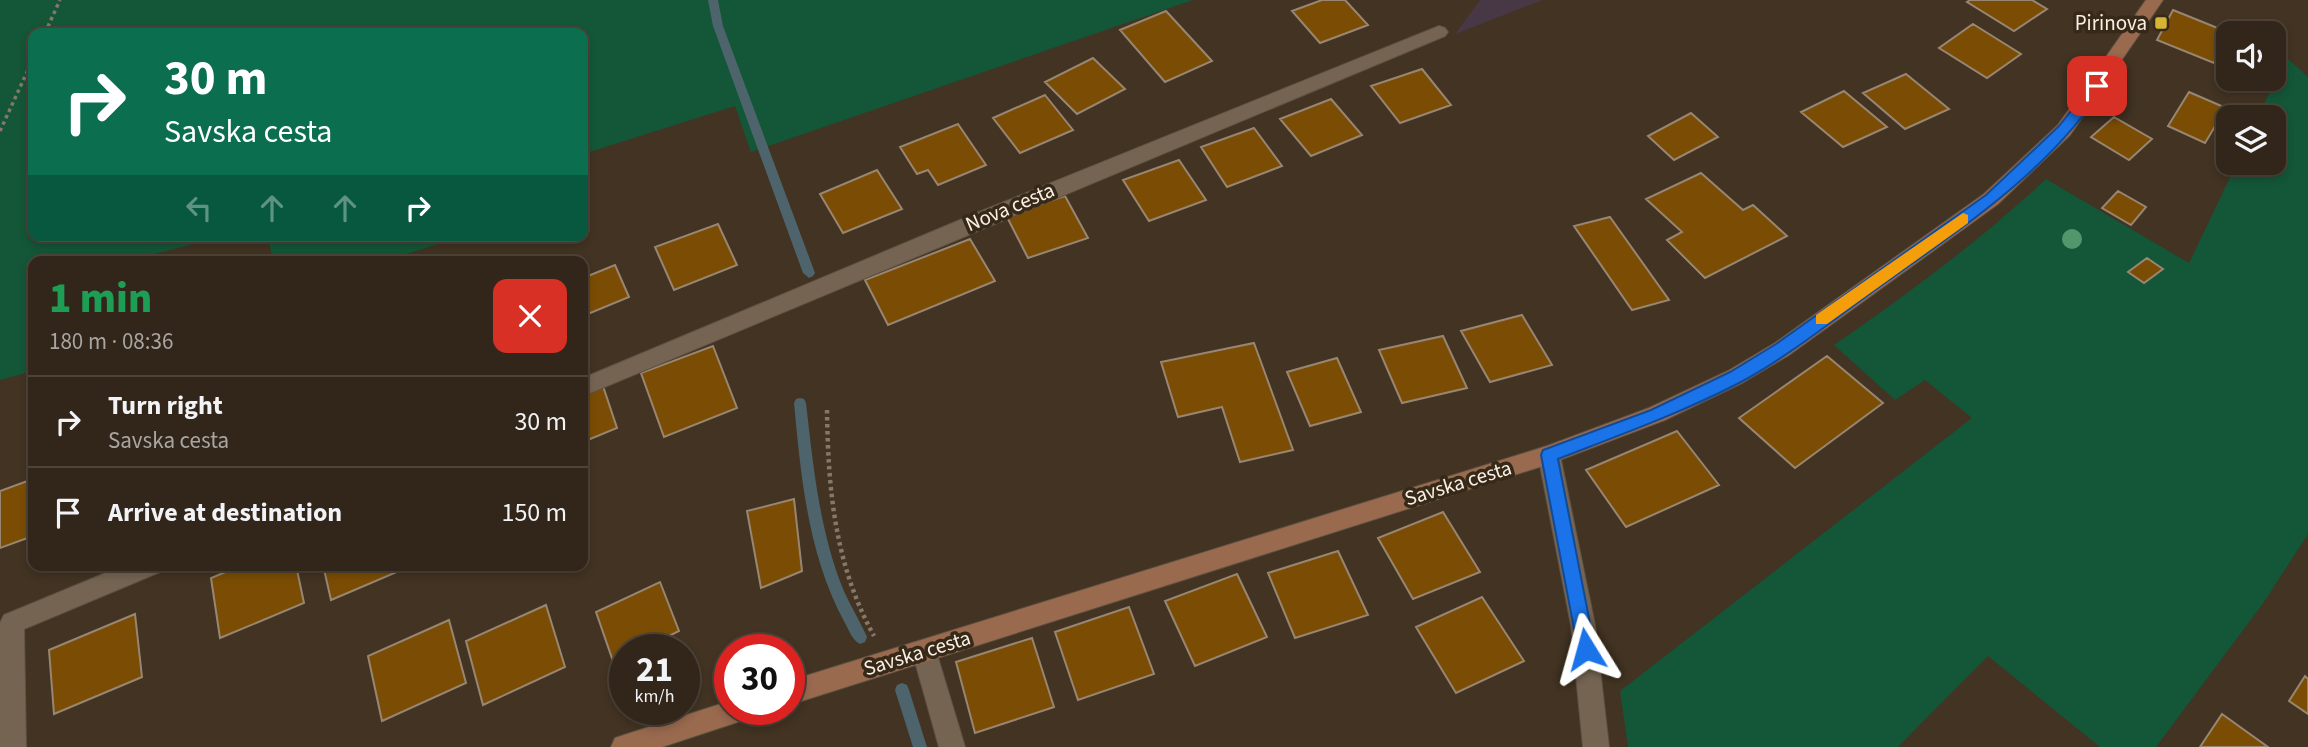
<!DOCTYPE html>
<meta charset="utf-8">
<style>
:root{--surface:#32261a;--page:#3a2e23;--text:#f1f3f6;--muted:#a8a5a2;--line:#4d4339}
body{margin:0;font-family:"Source Sans 3",sans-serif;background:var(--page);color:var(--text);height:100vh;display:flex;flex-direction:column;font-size:26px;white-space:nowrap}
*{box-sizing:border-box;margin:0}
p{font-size:23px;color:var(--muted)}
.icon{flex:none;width:38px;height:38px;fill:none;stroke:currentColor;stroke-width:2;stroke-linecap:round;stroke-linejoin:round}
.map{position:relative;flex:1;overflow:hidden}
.sheet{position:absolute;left:28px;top:256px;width:560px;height:315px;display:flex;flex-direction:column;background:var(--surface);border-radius:14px;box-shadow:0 4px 10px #0003,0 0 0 2px var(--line)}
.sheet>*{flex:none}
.banner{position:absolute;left:28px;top:28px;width:560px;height:214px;border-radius:14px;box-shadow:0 4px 10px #0003,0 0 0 2px var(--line);background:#0b6e4f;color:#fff;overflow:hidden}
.fabs{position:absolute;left:2216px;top:21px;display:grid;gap:14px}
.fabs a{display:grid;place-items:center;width:70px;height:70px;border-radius:14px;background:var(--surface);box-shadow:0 4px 10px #0003,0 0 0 2px var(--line);font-size:35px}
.speed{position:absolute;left:609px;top:634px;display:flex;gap:14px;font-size:35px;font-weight:700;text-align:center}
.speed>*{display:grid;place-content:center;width:91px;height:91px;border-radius:50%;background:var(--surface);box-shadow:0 4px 10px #0003,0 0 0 2px var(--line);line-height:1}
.speed small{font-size:18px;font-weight:400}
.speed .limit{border:10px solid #d22;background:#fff;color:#111}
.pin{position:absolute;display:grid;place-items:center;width:60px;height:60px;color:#fff;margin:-30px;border-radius:14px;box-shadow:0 4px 10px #0006}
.me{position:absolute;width:77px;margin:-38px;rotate:352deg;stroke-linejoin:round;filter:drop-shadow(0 0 5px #0008)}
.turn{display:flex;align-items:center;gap:24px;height:147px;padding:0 21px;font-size:32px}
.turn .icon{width:91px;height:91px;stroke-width:2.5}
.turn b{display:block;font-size:49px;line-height:60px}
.lanes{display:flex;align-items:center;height:66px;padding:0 21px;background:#0003;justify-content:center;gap:35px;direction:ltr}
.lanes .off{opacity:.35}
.round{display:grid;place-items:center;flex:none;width:74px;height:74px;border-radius:14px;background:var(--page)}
.summary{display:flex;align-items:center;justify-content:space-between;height:119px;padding:0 21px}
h1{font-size:42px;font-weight:800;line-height:52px;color:#1e9e55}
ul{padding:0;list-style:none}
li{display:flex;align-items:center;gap:21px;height:91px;padding:0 21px;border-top:2px solid var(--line)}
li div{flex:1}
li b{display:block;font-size:26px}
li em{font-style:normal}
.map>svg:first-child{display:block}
.commercial{fill:#483845}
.green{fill:#145638}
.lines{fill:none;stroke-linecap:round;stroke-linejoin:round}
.stream{fill:#4d646c;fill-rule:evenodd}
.building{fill:#7b4d04;stroke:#988673;stroke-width:2}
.street-casing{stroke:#5e5243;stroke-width:2}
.secondary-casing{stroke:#5e5243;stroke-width:2}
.path-far1{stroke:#857869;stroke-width:3.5;stroke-dasharray:3.5 3.5;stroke-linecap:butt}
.path{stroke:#857869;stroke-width:4.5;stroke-dasharray:3.5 3.5;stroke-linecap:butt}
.street{fill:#756452;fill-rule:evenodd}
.secondary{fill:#9a6a4f;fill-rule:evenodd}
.tree{fill:#51976b}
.route{fill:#1a73e8;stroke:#114b97;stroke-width:2}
.slow{fill:#f59e0b}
.poi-dot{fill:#d7b434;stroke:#372918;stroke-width:2.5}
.labels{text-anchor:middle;stroke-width:7;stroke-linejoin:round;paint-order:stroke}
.poi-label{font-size:21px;fill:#f9efe5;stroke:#372918;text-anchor:end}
.street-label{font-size:21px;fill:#f9efe5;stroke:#372918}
</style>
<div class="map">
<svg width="2308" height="747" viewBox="0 0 2308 747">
<rect width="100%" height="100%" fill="#423322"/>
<path class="commercial" d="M1480,0H1543L1455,34Z"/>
<path class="green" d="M0,0H1193L751,152L735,106L583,154V33H33V236H224L127,261H33V285L26,287L33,371L0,380Z
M2286,57L2308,77V534L2264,602L2156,747H2100L1988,656L1898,747H1628L1620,691L1972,418L1925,380L1895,400L1834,345C1909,293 1980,241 2046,179L2189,263L2237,163H2273V117H2258Z
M268,236H463L384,261H273Z"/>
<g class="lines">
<path class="stream" d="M708,0H718L723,26L815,273L813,276L809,278L803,273L713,26Z
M800,398L804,399L806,403C813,464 819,526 841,584C848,602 859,619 867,637L865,642L860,644C852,640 849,630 845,623C808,556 801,477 794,403L796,399Z
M902,683L907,685L909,690L927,747H913L895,690L897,685Z"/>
</g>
<path class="building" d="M1322,0H1345L1368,25L1320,43L1292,11Z
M1970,0H2032L2047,9L2014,31L1967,2Z
M2173,10L2230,33L2214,63L2157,40Z
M1166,11L1212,61L1165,82L1120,30Z
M1973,24L2021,54L1987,78L1939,48Z
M1093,58L1125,89L1077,114L1045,82Z
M1422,69L1451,105L1400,123L1371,86Z
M1906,74L1949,109L1905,129L1863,93Z
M1844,91L1887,127L1843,147L1801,112Z
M2189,92L2226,108L2205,143L2168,126Z
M1045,95L1073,130L1020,153L993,118Z
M1331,99L1362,135L1311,156L1280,119Z
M1691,113L1718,137L1674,160L1648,136Z
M2114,117L2152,139L2129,160L2091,137Z
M958,124L986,165L938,185L928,170L917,174L900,147Z
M1254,128L1282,166L1227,187L1201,147Z
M1179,160L1206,200L1149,221L1123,180Z
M877,170L902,209L843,233L820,194Z
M1701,173L1743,210L1753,205L1787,236L1705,278L1667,240L1682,232L1646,199Z
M2118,191L2146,207L2131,225L2102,208Z
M1065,196L1088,238L1028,258L1006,215Z
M1610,217L1669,300L1632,310L1574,226Z
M718,224L737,265L674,290L655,247Z
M970,239L995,281L888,325L865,280Z
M2147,258L2163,269L2144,283L2128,272Z
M615,265L629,297L583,316V278Z
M1522,315L1552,365L1490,382L1461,331Z
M1443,336L1467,388L1402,403L1379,350Z
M1254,343L1293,450L1240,462L1222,407L1178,417L1161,362Z
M713,346L737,408L664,437L641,373Z
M1827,356L1883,403L1795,468L1739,418Z
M1337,358L1361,412L1310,426L1287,372Z
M603,386L617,428L583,442V394Z
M1677,431L1719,485L1626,527L1586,470Z
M33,479V536L0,548V491Z
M794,499L802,571L761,588L747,511Z
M1443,512L1480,572L1413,599L1378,538Z
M1338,551L1368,615L1295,638L1268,573Z
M242,565H296L304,603L220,638L211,578Z
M323,565H410L411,566L331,600Z
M1237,574L1267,637L1195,666L1165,601Z
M660,582L679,631L643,649H625V658L614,664L596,612Z
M1482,597L1524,661L1456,693L1416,627Z
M546,605L565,667L483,705L466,641Z
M1129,607L1154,674L1078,700L1055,632Z
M135,614L142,677L54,714L49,650Z
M449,620L466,683L382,721L368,656Z
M1032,638L1054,707L975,733L956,662Z
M2305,676L2308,679V714L2289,701Z
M2222,714L2268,747H2200Z"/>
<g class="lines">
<g class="street-casing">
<path id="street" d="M1439,26L1445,28L1448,32L1445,36L583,396V378L979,212Z
M1549,446L1557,448L1560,455L1595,625L1609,747H1583L1571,625L1538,455L1541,448Z
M125,565H163L160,572L24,629L26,747H0V623L4,615Z
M924,640L933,643L936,651L965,747H939L912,651L915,643Z"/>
</g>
<g class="secondary-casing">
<path id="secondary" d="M2146,0H2163L2070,135L1998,204L1789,355L1742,383L1665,420L1549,464L789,705V681L1547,446L1649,408L1728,371L1775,343L1984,194L2058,125Z
M730,701V709H753L750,718L662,747H611L615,738L624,735Z"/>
</g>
<path class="path-far1" d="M45,33L60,0
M0,131L33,59"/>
<path class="path" d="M827,410C828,490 835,565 874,636"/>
<use href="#street" class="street"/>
<use href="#secondary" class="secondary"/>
</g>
<circle class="tree" cx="2072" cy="239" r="10"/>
<path class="route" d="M2097,81L2104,86C2048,174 1954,233 1871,293C1828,324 1786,358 1739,383C1681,413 1620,435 1558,459L1595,649L1592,655L1586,658L1579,655L1541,455L1543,450L1651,410L1730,372L1776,344L1986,195L2059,126L2093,83Z"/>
<path class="slow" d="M1963,213L1968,215V223L1827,324H1816V315Z"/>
<rect class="poi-dot" x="2154" y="16" width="14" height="14" rx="3.5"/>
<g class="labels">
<g class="poi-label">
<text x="2147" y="30">Pirinova</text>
</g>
<g class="street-label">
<text transform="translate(1010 207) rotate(-23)" y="7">Nova cesta</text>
<text transform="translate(1458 483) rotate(-17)" y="7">Savska cesta</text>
<text transform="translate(917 653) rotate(-17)" y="7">Savska cesta</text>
</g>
</g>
</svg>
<div class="fabs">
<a><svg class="icon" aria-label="sound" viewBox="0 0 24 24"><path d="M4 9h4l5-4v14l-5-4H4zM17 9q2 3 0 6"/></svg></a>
<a><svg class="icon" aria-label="layers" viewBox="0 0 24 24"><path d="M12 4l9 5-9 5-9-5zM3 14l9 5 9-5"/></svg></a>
</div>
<div class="speed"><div>21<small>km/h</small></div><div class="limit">30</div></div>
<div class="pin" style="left:2097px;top:86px;background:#d93025"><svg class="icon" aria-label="arrive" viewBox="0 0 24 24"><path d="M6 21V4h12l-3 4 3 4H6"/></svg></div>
<svg class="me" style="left:1586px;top:649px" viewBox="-20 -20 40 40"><path d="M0-17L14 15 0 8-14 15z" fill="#1a73e8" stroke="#fff" stroke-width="4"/></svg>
<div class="banner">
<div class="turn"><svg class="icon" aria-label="right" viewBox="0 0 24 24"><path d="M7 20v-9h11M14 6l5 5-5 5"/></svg><div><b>30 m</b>Savska cesta</div></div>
<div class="lanes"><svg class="icon off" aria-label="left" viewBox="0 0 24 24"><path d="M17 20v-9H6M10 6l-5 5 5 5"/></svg><svg class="icon off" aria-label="ahead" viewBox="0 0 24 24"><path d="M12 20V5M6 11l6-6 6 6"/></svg><svg class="icon off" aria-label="ahead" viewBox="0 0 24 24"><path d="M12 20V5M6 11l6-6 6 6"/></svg><svg class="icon" aria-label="right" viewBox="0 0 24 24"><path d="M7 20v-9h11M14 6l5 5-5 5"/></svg></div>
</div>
<section class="sheet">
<div class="summary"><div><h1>1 min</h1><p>180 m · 08:36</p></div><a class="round" style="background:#d93025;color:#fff"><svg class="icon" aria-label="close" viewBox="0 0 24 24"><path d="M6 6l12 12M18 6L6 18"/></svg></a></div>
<ul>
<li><svg class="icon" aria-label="right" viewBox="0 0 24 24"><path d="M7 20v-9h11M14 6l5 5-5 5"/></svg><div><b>Turn right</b><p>Savska cesta</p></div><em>30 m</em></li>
<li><svg class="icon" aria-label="arrive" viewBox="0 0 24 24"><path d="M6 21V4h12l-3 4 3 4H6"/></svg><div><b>Arrive at destination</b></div><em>150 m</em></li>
</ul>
</section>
</div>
